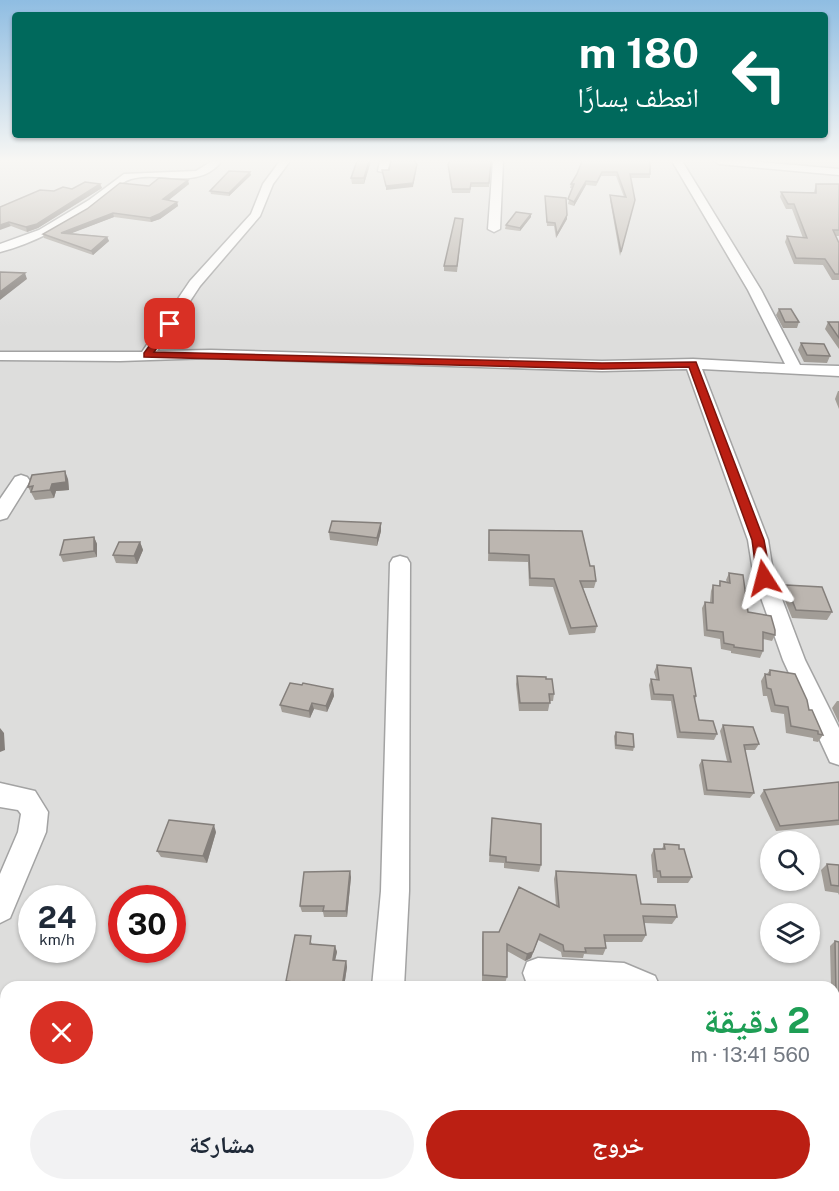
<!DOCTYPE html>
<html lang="ar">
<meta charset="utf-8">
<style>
:root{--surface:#fff;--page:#f2f2f3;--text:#1f2937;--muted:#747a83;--accent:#bb1f13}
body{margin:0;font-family:"Public Sans","Noto Naskh Arabic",sans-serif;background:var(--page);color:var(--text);direction:rtl;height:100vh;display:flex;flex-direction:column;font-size:22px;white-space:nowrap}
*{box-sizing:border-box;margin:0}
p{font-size:20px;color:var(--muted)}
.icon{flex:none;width:33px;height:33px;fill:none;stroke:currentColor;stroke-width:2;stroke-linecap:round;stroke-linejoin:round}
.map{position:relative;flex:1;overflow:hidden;direction:ltr}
.panel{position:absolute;left:0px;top:981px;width:840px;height:210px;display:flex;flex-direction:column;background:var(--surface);border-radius:18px 18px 0 0;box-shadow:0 2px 4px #0004;direction:rtl}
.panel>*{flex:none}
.top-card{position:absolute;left:12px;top:12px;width:816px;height:126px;border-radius:6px;box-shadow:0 2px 4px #0004;direction:rtl;background:#00695c;color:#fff;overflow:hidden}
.tools{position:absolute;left:760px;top:831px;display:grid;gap:12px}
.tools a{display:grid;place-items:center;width:60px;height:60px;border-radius:50%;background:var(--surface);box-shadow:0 2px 4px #0004;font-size:30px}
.speed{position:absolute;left:18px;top:885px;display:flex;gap:12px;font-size:30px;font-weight:700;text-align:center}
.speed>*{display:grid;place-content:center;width:78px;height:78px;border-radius:50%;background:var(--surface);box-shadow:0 2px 4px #0004;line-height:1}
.speed small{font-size:15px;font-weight:400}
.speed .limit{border:9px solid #d22;background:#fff;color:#111}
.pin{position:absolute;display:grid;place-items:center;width:51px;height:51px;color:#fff;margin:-26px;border-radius:12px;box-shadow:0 3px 9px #0006}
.me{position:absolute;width:66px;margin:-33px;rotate:351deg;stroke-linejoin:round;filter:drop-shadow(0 0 4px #0008)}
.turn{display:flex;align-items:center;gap:21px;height:126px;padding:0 30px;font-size:27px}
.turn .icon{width:78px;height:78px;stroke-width:2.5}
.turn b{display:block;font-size:42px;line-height:51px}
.round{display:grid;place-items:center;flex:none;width:63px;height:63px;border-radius:32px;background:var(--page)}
.summary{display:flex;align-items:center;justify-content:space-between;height:102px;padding:0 30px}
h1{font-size:36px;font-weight:700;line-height:45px;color:#1e9e55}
.action{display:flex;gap:12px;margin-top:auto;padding:12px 30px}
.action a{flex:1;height:69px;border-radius:36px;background:var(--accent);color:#fff;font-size:24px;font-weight:700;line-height:69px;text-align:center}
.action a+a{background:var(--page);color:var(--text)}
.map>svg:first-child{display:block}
.residential{fill:#dddddc;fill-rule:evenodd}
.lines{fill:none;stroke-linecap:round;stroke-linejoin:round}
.minor-casing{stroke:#a3a3a3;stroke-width:3}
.minor{fill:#fff;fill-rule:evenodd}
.wall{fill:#a29d97}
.shaded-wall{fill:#847f7b}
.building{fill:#bcb6b0;stroke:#847f7b;stroke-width:1.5}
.route{fill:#bb1f13;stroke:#7a140c;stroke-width:1.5}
</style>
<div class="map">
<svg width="839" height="1191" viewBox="0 0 839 1191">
<rect width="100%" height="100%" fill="#efede7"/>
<path class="residential" d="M0,161H839V1191H0ZM771,842H810V880H771ZM32,898H82V950H32ZM122,898H172V950H122ZM771,914H810V952H771ZM6,987H834V1185H6Z"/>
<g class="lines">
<g class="minor-casing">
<path id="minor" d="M212,161H222C197,192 162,170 131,179C120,182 108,196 98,203C69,224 35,243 0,252V244L39,230L89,200L124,174L196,171Z
M280,161H290L273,184L260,216L200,286L157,351L211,350L602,361L693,359L785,364L748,290L672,161H682L761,290L800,365L839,366V376L702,369L768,540L774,578L805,660L839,728V765L830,762L783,660L754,578L748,540L687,369L602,371L211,358L120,361L0,360V352H142L190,281L251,214L263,184Z
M380,161H390L387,173L378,171Z
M493,161H503L500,229L494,232L488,229Z
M714,161H749L839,169V175L719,164Z
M21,475L27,477L30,481L7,518L0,520V499L15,477Z
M400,556L407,558L410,563L409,891L404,987H372L381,891L390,563L393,558Z
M0,783L35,791L48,812L46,832L10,918L0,923V874L18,832L21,814L18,810L0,807Z
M538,958L624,963L655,976L660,987H535L527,984L523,973L527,962Z
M359,1185H395V1191H359Z
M670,1185H706L707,1191H671Z"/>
</g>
<use href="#minor" class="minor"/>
</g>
<path class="wall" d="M371,161L364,184H352L351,178Z
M491,161L489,187H471L470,193H452L448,164Z
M582,161L650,174V178H630L635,200L620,256L610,200V195L624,197L616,176H601L596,186L586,185L574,206L568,204L572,188H570L571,184L577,174Z
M251,175L229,196L211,194L210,191Z
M100,184L102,188L38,228L27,232L11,226L0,207L72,189Z
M189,184L168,200L177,202L178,206L160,219L151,222L114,217L71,233L107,237L109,241L93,255L44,238L43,234L149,186Z
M816,184H839V236H835L839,243V280H832L823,265L794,264L785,242L787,236L803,238L792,209H786L780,197L781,192H814Z
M545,196L567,219L556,238L554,226H547Z
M531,217L520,231L505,229L506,225Z
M463,219L457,272L444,271V266Z
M779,309L799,322L797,328H783L776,315Z
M828,322H839V349L825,329Z
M801,343L830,356L827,363L804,362L798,350Z
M838,391H839V409L835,399Z
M68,479L69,490L56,491L54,498L35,500L28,487Z
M381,523V531L377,546L330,540L329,532Z
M489,530L590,566L596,581L594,588H583L597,626L595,633L569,635L553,587L529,586L528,562L488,561Z
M94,537L97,544V557L63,562L60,555Z
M140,542L143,550L137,564L116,563L113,555Z
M729,573L748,612L775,635L772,641L763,639V651L760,658L731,653V651L721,649L720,639L704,636L702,608L705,602H710L711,591L713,585L719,586L720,581L727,582L726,580Z
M786,585L832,612L827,620L792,618L782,593Z
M657,665L696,696L695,700L699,720L717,734L714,740L677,738L671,701L651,700L649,685L651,679H656L654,672Z
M770,670L809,710L823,735L818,742L813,741V738L786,733L784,714L771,712L767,696H763L761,681L765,674H767Z
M517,676L546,679L554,694L553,701H550L548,711H519L516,684Z
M302,685L333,689L334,696L327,712L314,709L310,718L282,712L280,705Z
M837,701H839V723L832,708Z
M723,725L759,744L755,750H745L754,793L750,798L704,795L699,765L702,760L727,761L720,731Z
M616,732L634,747L633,751L615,749L614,736Z
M839,782V825L776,831L760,796L764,790Z
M492,818L541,865L539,872L504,868V863L489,862Z
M216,832L207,863L161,857L157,851Z
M664,844L679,849L692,877L688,883H657V878H653L651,855L654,849H662Z
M827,864L839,865V895L838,893L825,891L821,870Z
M556,871L677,917L672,924L644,923L646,935L642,942H605L606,948L603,955L584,954L583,958L562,957L561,952L538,940L531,958L525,961L507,951V977L505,983L482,981V939L483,932H499L556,906L554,879Z
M351,877L347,917H324L323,912H302L300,906Z
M835,941L839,942V1000L834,999V987H831L830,946Z
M312,942V944L335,946L337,952L335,960L346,961L347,967L344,987H288L286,981Z
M52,1185H111L110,1190L77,1191H57L51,1189Z
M600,1185H663L664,1191H601Z"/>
<path class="shaded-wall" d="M369,161H371L364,184V178Z
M417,164L413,187L386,190V186Z
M250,172L251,175L229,196V193Z
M188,180L189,184L164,204L163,199Z
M586,181V185L574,206V202Z
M100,184L102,188L38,228L27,232L26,227Z
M177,202L178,206L160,219L151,222L150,218Z
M113,213L114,217L62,237L61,233Z
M531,214V217L520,231V228Z
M567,215V219L556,238L557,234Z
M9,222L11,226L0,230V225Z
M107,237L109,241L93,255L91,251Z
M25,273L27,279L0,300V292Z
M65,471L68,479L69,490L56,491L54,498L50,490L52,484Z
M381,523V531L377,546V538Z
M94,537L97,544V557L94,551Z
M140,542L143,550L137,564L134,556Z
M333,689L334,696L327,712L326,706Z
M312,703L314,709L310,718L309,711Z
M0,728L4,733L5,750L0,752Z
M214,825L216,832L207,863L203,856Z
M350,871L351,877L347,917L346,911Z
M540,934L531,958L525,961L527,954Z
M335,946L337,952L334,965L333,960Z
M346,961L347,967L344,987H342Z
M104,1185H111L110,1190L103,1187Z"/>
<path class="building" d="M357,161H369L364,178H351Z
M391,161H414L417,164L413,183L386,186L382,170H389Z
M450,161H491L489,183H471L470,189H452L448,164Z
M582,161H650V174H630L635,200L621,252L610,195L626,197L617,172H602L597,182L586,181L574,202L568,199L574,184H571L577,174Z
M229,171L250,172L229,193L210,191Z
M159,178L188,180L163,199L177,202L159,214L150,218L113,213L61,233L107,237L91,251L43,234L87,209L120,183L149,186Z
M85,182L100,184L37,224L26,227L9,222L0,225V207L40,190L54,191L63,187L72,189Z
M816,184H839V230H833L839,243V274H835L825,259L796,258L787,236L807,238L794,204H788L781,192L816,193Z
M545,196L566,198L567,215L557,234L555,223L547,222Z
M516,212L531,214L520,228L506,225Z
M455,218L463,219L457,266H444Z
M0,272L25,273L0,292Z
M779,309H791L799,322H785Z
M828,322H839V338Z
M801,343L824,344L830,356L807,355Z
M65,471L66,482L52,484L50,490L31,492L33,486L28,487L32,475Z
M332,521L381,523L377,538L329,532Z
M489,530L582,531L590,566H594L596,581H580L597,626L571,628L554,579L530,578L529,555L489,553Z
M94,537V551L60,555L64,540Z
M119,542H140L134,556L113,555Z
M729,573L743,575L748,612L771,616L775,630V635L763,632V651L734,647V645L724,643L723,632L707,630L705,602L713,603V585L720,586V581L730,583Z
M786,585L822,587L832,612L796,610Z
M657,665L691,668L696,696H694L699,720L713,721L717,734L680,732L673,695L654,694L651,679L659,680Z
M770,670L795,674L807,700L809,710H812L823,735L818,734V731L791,726L788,707L775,705L771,689L767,688L765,674L770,675Z
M517,676L546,677V679H552L554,694H549L550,703H520Z
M290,683L302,685L303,683L333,689L326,706L312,703L309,711L280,705Z
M723,725L753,727L759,744L744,745L754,793L707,790L702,760L731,762Z
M616,732L633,734L634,747L616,745Z
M839,782V820L780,826L764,790Z
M492,818L541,824V865L506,862V857L490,855Z
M169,820L214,825L203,856L157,851Z
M664,844L679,845V849H684L692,877H661L660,871H657L654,849H665Z
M827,864L839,865V886L831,885Z
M350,871L346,911H323L324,906H300L304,872Z
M556,871L636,875L641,904L675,905L677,917L643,916L646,935H604L606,948H585L586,952L564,951L563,945L540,934L533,952L527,954L507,944V977L483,975V932H499L519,887L559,907Z
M295,935L311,936L310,944L335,946L333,960L346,961L342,987H299L300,983L286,981Z
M835,941L839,942V994L836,993Z
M52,1185H104L103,1187L51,1189Z
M492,1185H545L546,1191H493Z
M606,1185H663L664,1191H607Z"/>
<linearGradient id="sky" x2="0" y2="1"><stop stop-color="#8fbde2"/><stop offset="0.49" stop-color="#f8f7f4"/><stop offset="1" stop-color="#f8f7f4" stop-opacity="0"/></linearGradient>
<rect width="839" height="328" fill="url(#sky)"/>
<path class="route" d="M170,321L174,324L154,352L602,363L696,362L764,540L771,578L764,582L757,578L752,540L689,367L602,369L144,357V353L167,322Z"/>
</svg>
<div class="tools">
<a><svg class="icon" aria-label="search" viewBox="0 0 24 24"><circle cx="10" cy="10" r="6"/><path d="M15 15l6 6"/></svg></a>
<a><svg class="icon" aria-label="layers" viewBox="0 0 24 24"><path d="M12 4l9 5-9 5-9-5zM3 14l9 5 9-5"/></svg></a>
</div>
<div class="speed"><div>24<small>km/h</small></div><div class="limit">30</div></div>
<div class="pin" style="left:170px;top:324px;background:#d93025"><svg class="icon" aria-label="arrive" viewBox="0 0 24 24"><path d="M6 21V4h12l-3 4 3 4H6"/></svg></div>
<svg class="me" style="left:764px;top:578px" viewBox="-20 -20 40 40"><path d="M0-17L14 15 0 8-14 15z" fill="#bb1f13" stroke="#fff" stroke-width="4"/></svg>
<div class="top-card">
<div class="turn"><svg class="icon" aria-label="left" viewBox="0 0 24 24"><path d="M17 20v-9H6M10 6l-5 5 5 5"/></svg><div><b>180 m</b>انعطف يسارًا</div></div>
</div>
<section class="panel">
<div class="summary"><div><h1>2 دقيقة</h1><p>560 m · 13:41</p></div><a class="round" style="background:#d93025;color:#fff"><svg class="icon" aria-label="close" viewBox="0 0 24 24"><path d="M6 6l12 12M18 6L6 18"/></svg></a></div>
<div class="action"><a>خروج</a><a>مشاركة</a></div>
</section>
</div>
